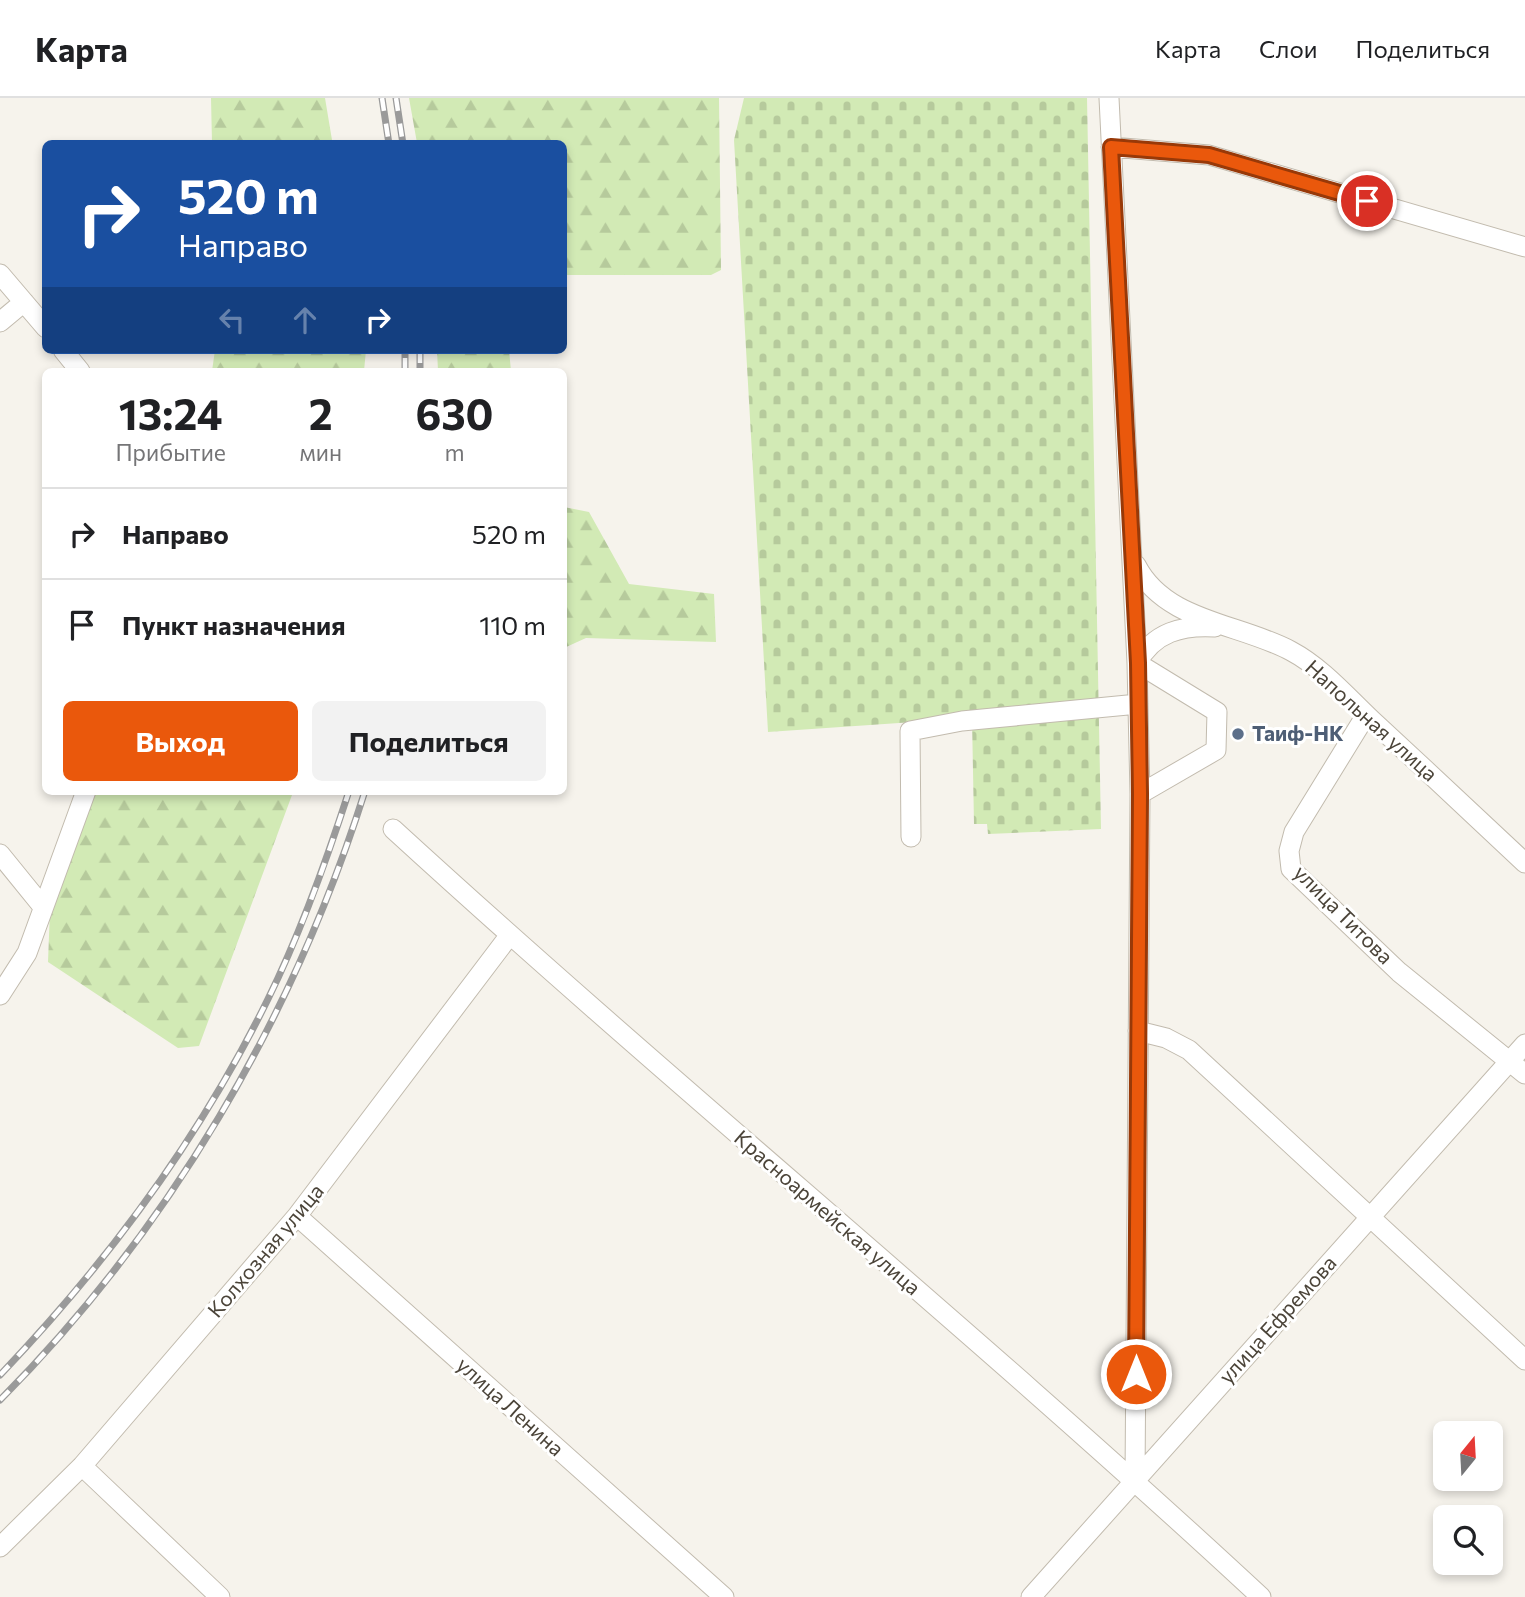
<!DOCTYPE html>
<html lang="ru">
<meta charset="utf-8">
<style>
:root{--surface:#fff;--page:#f2f2f2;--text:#202124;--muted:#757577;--line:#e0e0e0;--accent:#ea580c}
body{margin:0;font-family:Commissioner,sans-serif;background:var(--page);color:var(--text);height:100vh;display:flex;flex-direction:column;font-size:26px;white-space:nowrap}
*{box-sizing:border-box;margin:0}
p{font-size:23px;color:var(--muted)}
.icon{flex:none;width:38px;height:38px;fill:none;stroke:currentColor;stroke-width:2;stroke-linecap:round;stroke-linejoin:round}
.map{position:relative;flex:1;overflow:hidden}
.sheet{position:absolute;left:42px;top:270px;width:525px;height:427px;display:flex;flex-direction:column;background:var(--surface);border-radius:10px;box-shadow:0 4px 10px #0003}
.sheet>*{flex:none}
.hud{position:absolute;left:42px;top:42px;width:525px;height:214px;border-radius:10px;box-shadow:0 4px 10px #0003;background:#1a4fa0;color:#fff;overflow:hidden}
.needle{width:46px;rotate:18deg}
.controls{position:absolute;left:1433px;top:1323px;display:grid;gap:14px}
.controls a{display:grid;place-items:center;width:70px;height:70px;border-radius:10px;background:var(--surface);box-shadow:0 4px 10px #0003;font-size:35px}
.pin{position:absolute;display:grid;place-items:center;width:60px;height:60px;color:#fff;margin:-30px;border:4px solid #fff;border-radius:50%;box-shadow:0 2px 7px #0007}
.me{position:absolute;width:77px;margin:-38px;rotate:0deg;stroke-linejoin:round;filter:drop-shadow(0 0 5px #0008)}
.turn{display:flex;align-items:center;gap:24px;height:147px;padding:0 21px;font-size:32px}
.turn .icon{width:91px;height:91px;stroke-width:2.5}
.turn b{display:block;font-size:49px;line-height:60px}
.lanes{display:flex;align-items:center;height:66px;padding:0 21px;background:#0003;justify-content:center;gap:35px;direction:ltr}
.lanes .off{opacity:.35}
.eta{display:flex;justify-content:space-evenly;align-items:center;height:119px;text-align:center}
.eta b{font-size:42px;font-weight:700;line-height:49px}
.cta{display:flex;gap:14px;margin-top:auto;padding:14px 21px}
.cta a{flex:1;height:80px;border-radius:10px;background:var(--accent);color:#fff;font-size:28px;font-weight:700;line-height:80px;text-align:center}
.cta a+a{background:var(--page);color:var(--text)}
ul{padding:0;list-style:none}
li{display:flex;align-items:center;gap:21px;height:91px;padding:0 21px;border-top:2px solid var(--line)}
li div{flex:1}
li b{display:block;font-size:26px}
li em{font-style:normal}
header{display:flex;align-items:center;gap:42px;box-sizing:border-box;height:98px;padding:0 35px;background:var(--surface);border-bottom:2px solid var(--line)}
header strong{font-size:33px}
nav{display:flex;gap:38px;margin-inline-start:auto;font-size:24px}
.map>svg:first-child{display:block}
.forest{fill:url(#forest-firs)}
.cemetery{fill:url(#cemetery-stones)}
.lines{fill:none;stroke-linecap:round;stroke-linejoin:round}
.minor-casing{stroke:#c2bbae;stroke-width:21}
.minor{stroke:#fff;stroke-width:19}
.rail-casing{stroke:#9a9a9a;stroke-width:7}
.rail{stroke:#fff;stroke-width:4.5;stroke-dasharray:13;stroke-linecap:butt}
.route-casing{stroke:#983908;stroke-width:18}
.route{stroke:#ea580c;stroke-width:12}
.service-dot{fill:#5c6f8a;stroke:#fff;stroke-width:2.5}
.labels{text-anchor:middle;stroke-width:6;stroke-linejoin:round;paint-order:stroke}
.street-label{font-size:21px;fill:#4b4439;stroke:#fff}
.service-label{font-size:21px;font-weight:bold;fill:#4e5e75;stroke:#fff;text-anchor:start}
</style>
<header>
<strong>Карта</strong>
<nav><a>Карта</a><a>Слои</a><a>Поделиться</a></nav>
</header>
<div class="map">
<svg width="1525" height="1499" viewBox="0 0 1525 1499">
<defs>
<pattern id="forest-firs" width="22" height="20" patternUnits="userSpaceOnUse" patternTransform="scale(1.75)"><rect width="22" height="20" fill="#d2eab5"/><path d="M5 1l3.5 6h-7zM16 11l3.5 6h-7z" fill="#b6ca9c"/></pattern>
<pattern id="cemetery-stones" width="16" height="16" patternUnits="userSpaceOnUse" patternTransform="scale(1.75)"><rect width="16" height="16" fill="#d2eab5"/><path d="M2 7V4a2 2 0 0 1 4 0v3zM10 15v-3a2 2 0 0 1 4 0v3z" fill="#b6ca9c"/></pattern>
</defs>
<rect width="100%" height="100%" fill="#f6f3ec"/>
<path class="forest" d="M211,0H325L332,42L335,45H212Z
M409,0H719L721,172L711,177H564V46L417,45Z
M215,252H366L364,273H212Z
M437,252H509L511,273H438Z
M564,409L589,414L629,486L714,496L716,544L586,540L564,550Z
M93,693H288L292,697L199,948L178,950L48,864L50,812Z"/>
<path class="cemetery" d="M744,0H1087L1101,731L988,736L987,726H974L972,620L768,634L734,42Z"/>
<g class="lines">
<g class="minor-casing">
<path id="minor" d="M1109,0L1137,565L1140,696L1135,1382
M1111,49L1209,57L1525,149
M0,176L46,230
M0,224L24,204
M63,252L80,273
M1136,467C1165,524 1239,525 1291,553C1323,570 1349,601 1376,626C1426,672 1475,718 1525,765
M1366,617L1294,734L1289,753L1291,771L1399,874L1525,976
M1140,696L1216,652L1217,614L1137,565C1154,534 1182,527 1215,529
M393,731C678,992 978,1236 1261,1499
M911,739L910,633L962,623L1138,606
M0,756L43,809
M0,897L27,855L86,693
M1138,933L1166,940L1189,952L1525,1262
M297,1118L724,1499
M82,1368L220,1499
M0,1449L82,1368L297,1118L509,838
M1031,1499L1525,946"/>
</g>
<use href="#minor" class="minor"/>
<g class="rail-casing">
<path id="rail" d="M382,0L389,46
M396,0L403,46
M420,252V273
M405,273V252
M0,1277C106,1166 200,1040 268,901C301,834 326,764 349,693
M0,1302C169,1132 293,921 365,693"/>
</g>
<use href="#rail" class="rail"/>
</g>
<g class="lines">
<g class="route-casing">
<path id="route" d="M1136,1276L1140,696L1138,565L1111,49L1209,57L1367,103"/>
</g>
<use href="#route" class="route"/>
</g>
<circle class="service-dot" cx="1238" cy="636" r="7"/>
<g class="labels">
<g class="street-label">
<text transform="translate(1371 623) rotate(42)" y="7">Напольная улица</text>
<text transform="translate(1343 817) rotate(45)" y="7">улица Титова</text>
<text transform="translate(827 1115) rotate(41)" y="7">Красноармейская улица</text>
<text transform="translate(266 1153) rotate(-50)" y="7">Колхозная улица</text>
<text transform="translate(1278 1222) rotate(-48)" y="7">улица Ефремова</text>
<text transform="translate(510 1309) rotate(42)" y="7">улица Ленина</text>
</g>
<g class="service-label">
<text x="1252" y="643">Таиф-НК</text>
</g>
</g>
</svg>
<div class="controls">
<a><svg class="needle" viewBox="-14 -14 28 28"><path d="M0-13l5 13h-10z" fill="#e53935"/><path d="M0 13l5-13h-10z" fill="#757577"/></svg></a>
<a><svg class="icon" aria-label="search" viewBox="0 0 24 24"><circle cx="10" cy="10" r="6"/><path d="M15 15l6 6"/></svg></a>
</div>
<div class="pin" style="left:1367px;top:103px;background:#d93025"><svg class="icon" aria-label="arrive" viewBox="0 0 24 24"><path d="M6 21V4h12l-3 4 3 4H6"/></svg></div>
<svg class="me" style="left:1136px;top:1276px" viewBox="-20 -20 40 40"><circle r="17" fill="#ea580c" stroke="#fff" stroke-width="3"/><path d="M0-11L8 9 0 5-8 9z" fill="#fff"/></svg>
<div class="hud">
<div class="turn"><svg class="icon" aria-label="right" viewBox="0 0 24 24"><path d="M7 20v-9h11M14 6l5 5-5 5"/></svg><div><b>520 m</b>Направо</div></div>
<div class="lanes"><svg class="icon off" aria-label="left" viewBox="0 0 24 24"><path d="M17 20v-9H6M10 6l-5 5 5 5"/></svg><svg class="icon off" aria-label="ahead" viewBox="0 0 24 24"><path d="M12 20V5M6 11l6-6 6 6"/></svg><svg class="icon" aria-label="right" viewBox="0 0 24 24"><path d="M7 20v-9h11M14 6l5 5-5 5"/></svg></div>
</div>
<section class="sheet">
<div class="eta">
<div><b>13:24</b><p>Прибытие</p></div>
<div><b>2</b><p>мин</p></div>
<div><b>630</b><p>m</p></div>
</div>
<ul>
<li><svg class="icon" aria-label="right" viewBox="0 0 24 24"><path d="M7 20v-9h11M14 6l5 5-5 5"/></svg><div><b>Направо</b></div><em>520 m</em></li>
<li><svg class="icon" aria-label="arrive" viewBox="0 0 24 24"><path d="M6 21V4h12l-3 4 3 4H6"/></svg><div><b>Пункт назначения</b></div><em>110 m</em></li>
</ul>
<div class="cta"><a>Выход</a><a>Поделиться</a></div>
</section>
</div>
